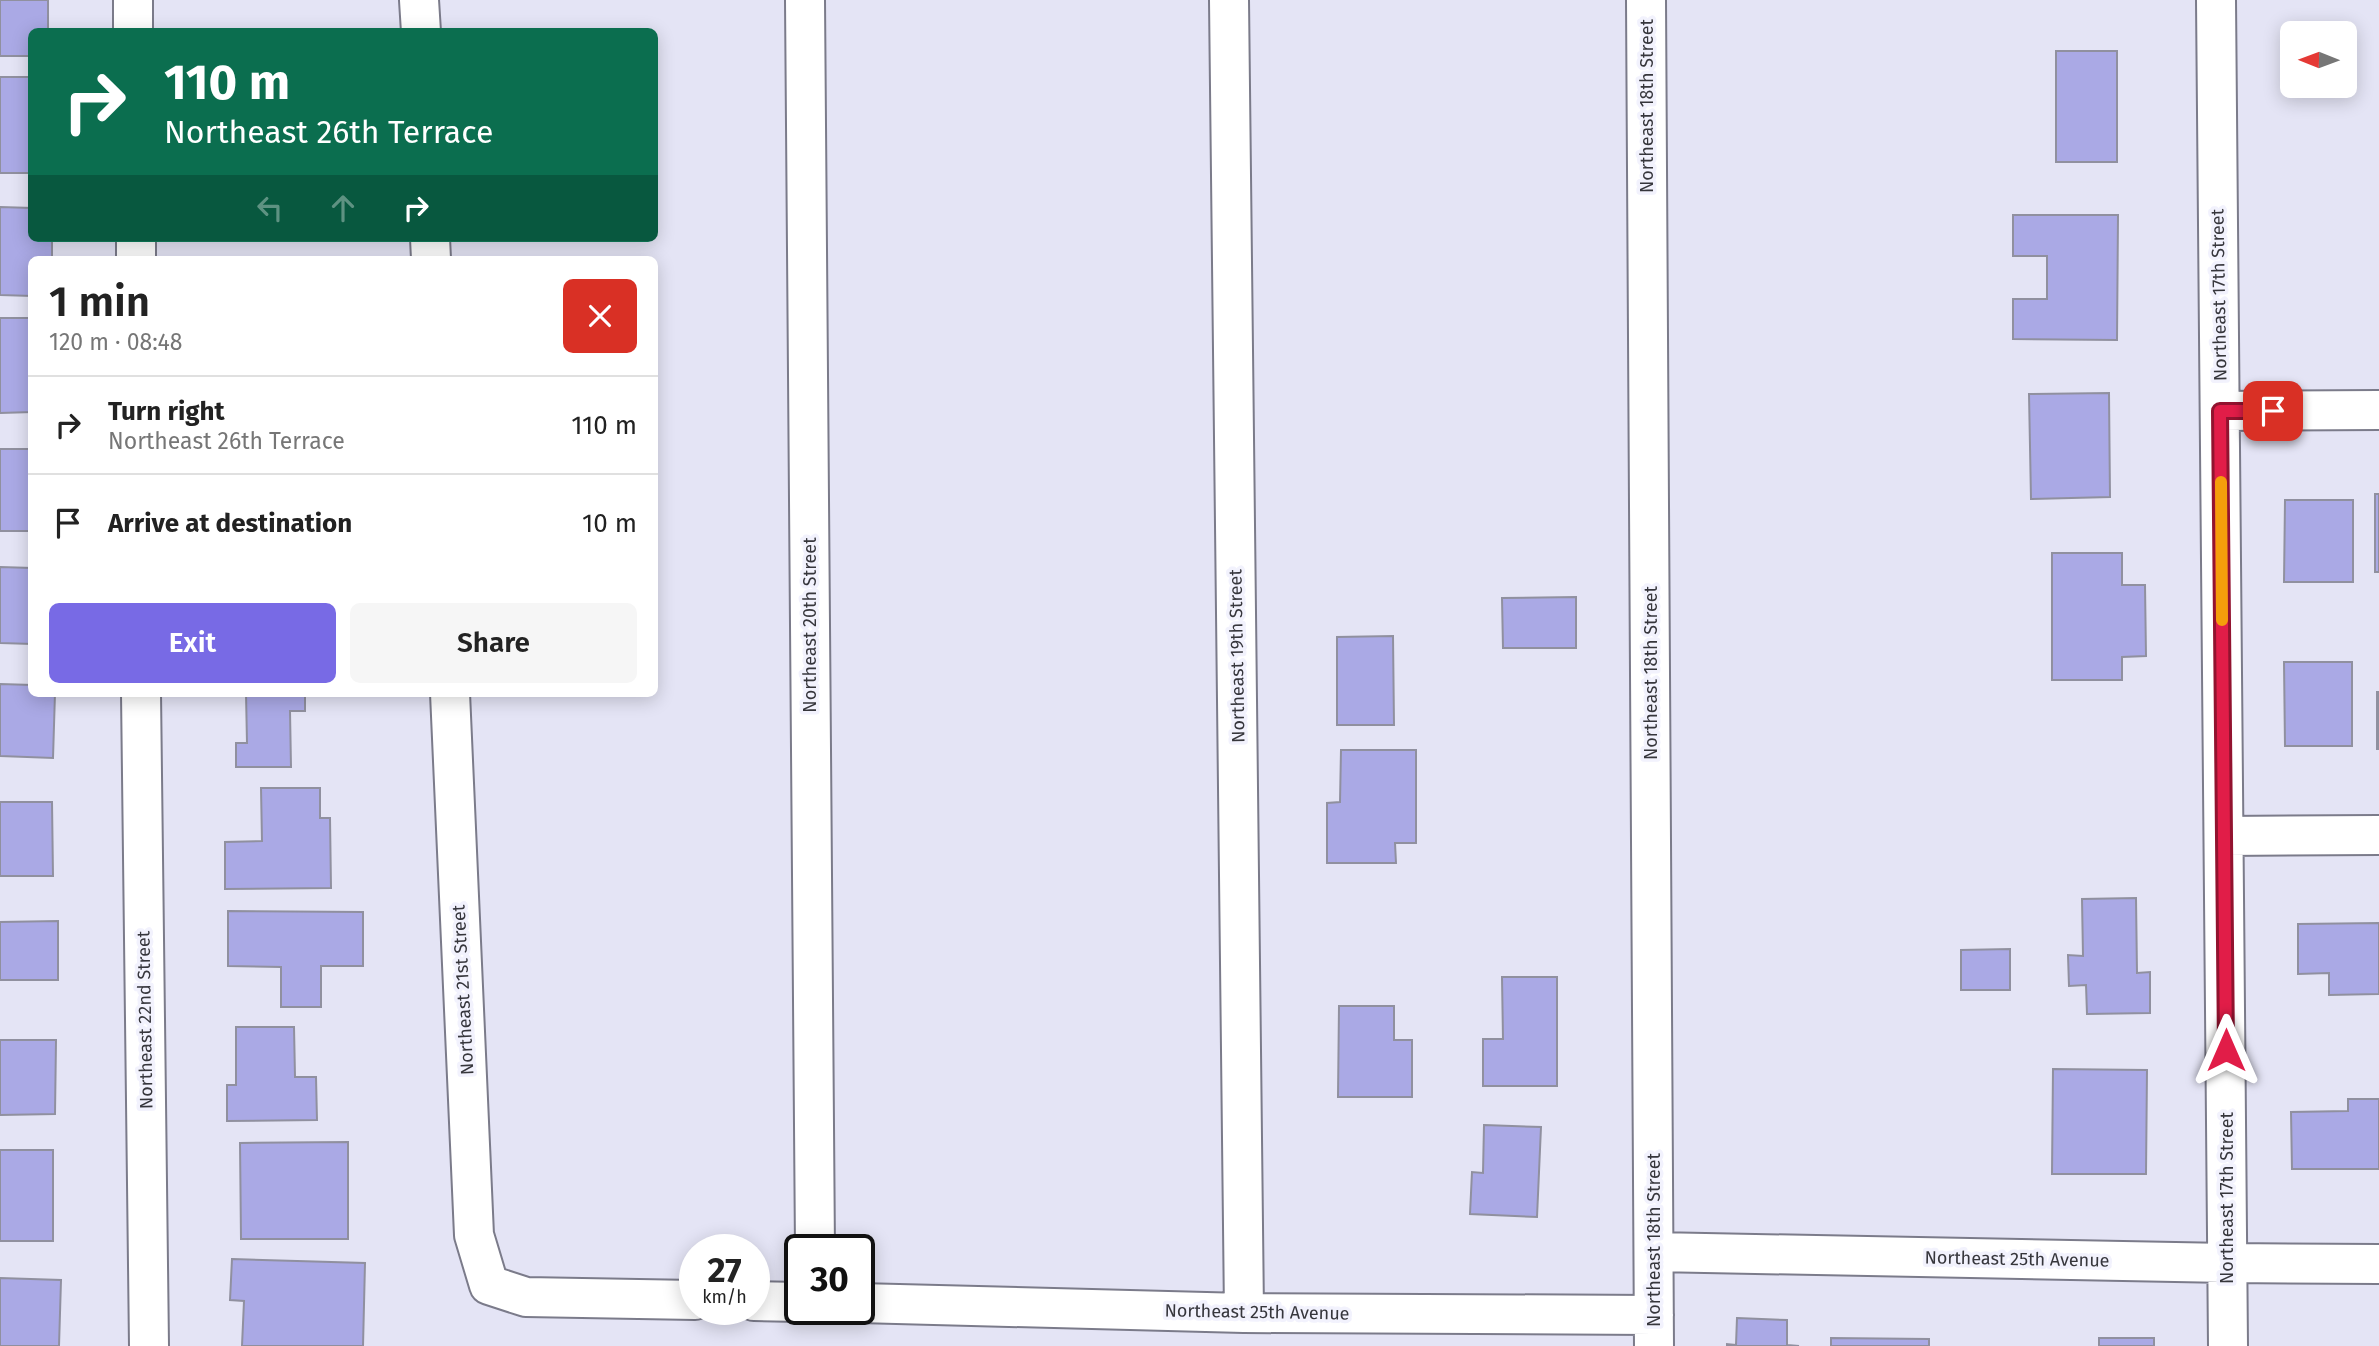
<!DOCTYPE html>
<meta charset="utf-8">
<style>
:root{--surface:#fff;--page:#f6f6f6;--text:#222;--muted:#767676;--line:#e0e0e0;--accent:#786ae5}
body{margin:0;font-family:"Fira Sans",sans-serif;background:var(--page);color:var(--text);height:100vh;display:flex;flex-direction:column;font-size:26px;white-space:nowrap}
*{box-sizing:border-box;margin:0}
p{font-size:23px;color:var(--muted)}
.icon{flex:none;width:38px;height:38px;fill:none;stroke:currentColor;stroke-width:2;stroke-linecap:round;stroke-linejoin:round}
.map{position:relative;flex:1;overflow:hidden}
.panel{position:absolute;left:28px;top:256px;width:630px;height:441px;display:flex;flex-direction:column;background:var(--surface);border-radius:10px;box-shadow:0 4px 18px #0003}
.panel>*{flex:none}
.hud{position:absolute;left:28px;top:28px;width:630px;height:214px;border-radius:10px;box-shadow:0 4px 18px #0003;background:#0b6e4f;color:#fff;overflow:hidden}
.needle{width:46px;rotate:271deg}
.controls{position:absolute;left:2280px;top:21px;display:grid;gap:14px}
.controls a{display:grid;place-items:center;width:77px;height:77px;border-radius:10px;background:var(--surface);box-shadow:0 4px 18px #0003;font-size:35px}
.speed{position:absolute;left:679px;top:1234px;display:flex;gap:14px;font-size:35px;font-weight:700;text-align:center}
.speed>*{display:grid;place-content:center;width:91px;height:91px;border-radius:50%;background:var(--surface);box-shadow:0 4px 18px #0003;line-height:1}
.speed small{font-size:18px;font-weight:400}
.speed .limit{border:4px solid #111;border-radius:10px;background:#fff;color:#111}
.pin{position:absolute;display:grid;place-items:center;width:60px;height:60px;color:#fff;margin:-30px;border-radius:14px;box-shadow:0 4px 10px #0006}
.me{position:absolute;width:77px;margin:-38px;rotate:0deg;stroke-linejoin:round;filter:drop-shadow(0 0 5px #0008)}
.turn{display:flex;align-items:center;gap:24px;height:147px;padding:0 21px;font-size:32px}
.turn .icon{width:91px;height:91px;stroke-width:2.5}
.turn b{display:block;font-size:49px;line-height:60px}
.lanes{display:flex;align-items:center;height:66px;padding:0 21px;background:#0003;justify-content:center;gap:35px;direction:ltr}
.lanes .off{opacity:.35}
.round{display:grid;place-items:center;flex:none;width:74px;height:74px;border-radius:10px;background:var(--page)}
.head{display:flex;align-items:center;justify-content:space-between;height:119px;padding:0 21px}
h1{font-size:42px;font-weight:600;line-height:52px}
.cta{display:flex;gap:14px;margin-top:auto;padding:14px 21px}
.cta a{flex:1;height:80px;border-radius:10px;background:var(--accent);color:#fff;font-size:28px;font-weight:600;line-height:80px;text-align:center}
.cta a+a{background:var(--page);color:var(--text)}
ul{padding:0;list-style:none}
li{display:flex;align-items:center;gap:21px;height:98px;padding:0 21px;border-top:2px solid var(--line)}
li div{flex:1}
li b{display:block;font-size:26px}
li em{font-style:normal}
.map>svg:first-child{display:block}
.building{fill:#aaa9e5;stroke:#90909f;stroke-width:2}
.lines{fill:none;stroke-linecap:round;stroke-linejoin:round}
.minor-casing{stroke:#7b7b8a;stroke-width:42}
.minor{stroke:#fff;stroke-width:38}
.route-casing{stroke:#92132f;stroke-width:18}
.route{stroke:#e11d48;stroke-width:12}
.slow{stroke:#f59e0b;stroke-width:12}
.labels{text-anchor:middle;stroke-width:7;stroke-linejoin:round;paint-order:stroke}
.street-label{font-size:18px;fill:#36363c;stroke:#f2f2fd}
</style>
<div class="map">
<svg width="2379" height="1346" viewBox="0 0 2379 1346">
<rect width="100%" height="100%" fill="#e4e4f5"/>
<path class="building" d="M0,0H48V32H32V56H0Z
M2056,51H2117V162H2056Z
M0,77H32V173H0Z
M0,207L32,208V238H52V259H32V296L0,295Z
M2013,215H2118L2117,340L2013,339V299H2047V256H2013Z
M0,318H32V412L0,413Z
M2109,393L2110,497L2031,499L2029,394Z
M0,449H32V531H0Z
M2375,494H2379V572H2375Z
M2285,500H2353V582H2284Z
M2052,553H2122V585H2145L2146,656L2122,657V680H2052Z
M0,567L32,568V644L0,643Z
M1576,597V648H1503L1502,598Z
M1393,636L1394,725H1337V637Z
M2284,662H2352V746H2285Z
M0,684L32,685V693H55L53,758L0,756Z
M2377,692H2379V749H2377Z
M246,693H305V711H290L291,767H236V743H247Z
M1341,750H1416V843H1395L1396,863H1327V803L1340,802Z
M261,788H320V818H330L331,888L225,889V842L262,841Z
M0,802H52L53,876H0Z
M2136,898L2137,973L2150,972V1013L2087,1014L2086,985L2069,986L2068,955L2083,956L2082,899Z
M228,911L363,912V966H321V1007H281V967L228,966Z
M58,921V980H0V922Z
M2379,923V994L2329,995V973L2298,974V924Z
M2010,949V990H1961V950Z
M1502,977H1557V1086H1483V1039H1503Z
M1339,1006H1394V1040H1412V1097H1338Z
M236,1027H294L295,1077H316L317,1120L227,1121V1085H236Z
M0,1040H56L55,1114L0,1115Z
M2053,1069L2147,1070L2146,1174H2052Z
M2348,1099H2379V1169H2292L2291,1112L2348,1111Z
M1484,1125L1541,1127L1537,1217L1470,1214L1472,1172L1483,1173Z
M348,1142V1239H241L240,1143Z
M0,1150H53V1241H0Z
M232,1259L365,1263L363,1346H242L244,1301L230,1300Z
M0,1278L61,1280L59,1346H0Z
M1737,1318L1787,1320V1345L1799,1346H1727V1344L1736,1345Z
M1831,1338L1929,1339V1346H1831Z
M2099,1338H2154V1346H2099Z"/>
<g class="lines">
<g class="minor-casing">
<path id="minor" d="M133,0V32
M419,0L421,32
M805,0L815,1250
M1229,0L1244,1313
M1646,0L1654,1346
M2216,0L2228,1346
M136,238V259
M430,238L431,259
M2220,411L2379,410
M141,693L149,1346
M450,693L474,1235L489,1285L526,1297L695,1300
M2224,836L2379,835
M1655,1252L2227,1263L2379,1264
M754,1301L800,1302
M859,1303L1244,1313L1654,1315"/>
</g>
<use href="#minor" class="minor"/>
</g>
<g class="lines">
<g class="route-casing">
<path id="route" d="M2226,1050L2220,411H2273"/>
</g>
<use href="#route" class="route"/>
<path class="slow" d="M2221,482L2222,620"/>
</g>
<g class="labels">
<g class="street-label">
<text transform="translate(1647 106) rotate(-90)" y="6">Northeast 18th Street</text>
<text transform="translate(2219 295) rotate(-91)" y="6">Northeast 17th Street</text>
<text transform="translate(810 625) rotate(-90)" y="6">Northeast 20th Street</text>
<text transform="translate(1237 656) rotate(-91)" y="6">Northeast 19th Street</text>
<text transform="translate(1651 673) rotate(-90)" y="6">Northeast 18th Street</text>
<text transform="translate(463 990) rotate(-93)" y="6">Northeast 21st Street</text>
<text transform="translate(145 1020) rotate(-91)" y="6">Northeast 22nd Street</text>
<text transform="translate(2227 1198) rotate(-90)" y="6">Northeast 17th Street</text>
<text transform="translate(1654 1240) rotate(-90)" y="6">Northeast 18th Street</text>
<text transform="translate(2017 1259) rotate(1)" y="6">Northeast 25th Avenue</text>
<text transform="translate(1257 1312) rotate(1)" y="6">Northeast 25th Avenue</text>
</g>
</g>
</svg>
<div class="controls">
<a><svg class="needle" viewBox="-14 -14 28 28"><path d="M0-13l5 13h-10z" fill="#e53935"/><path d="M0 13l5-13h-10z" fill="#767676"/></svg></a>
</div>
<div class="speed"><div>27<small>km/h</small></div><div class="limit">30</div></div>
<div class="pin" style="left:2273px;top:411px;background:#d93025"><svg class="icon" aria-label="arrive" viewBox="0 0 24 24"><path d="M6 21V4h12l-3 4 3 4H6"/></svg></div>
<svg class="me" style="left:2226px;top:1050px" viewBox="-20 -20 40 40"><path d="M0-17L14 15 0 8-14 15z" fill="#e11d48" stroke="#fff" stroke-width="4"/></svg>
<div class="hud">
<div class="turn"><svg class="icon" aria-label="right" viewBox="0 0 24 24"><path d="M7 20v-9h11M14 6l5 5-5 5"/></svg><div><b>110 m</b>Northeast 26th Terrace</div></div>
<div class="lanes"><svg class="icon off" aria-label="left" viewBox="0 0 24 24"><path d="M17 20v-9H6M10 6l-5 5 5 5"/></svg><svg class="icon off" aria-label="ahead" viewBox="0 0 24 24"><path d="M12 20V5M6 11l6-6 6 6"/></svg><svg class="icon" aria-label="right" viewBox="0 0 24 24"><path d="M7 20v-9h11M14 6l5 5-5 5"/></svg></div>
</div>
<section class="panel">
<div class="head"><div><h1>1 min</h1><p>120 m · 08:48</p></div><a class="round" style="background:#d93025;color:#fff"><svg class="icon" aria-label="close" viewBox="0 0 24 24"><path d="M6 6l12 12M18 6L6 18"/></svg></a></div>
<ul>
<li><svg class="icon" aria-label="right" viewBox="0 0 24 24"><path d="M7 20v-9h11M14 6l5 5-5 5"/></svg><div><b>Turn right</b><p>Northeast 26th Terrace</p></div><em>110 m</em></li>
<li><svg class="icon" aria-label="arrive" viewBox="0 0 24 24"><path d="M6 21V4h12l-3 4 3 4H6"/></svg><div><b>Arrive at destination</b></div><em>10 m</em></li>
</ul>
<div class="cta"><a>Exit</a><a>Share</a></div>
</section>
</div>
